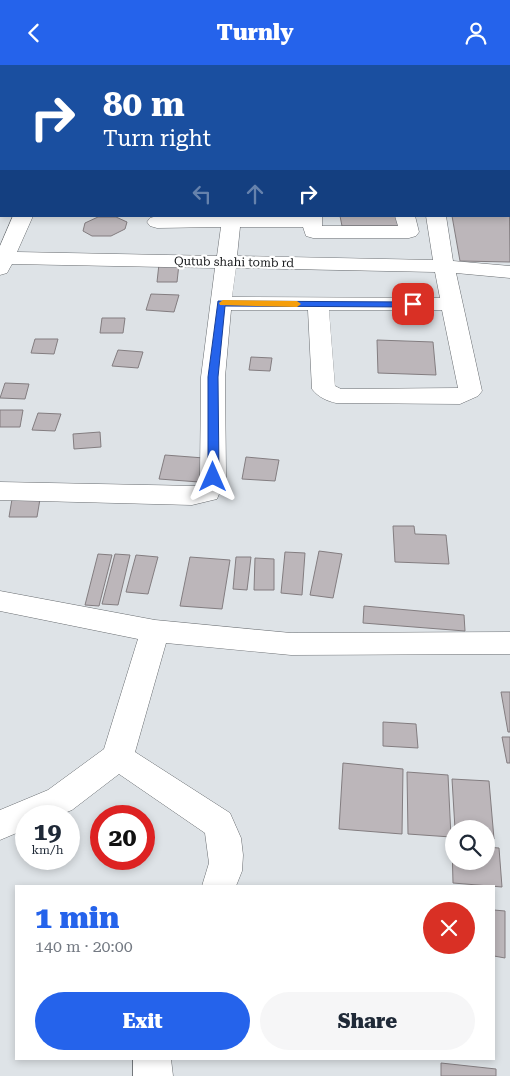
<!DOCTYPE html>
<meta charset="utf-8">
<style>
:root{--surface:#fff;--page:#f6f6f7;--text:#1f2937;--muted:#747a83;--accent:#2563eb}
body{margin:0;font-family:"Roboto Serif",serif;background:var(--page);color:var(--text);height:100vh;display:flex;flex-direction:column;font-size:19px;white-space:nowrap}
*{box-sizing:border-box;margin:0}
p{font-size:16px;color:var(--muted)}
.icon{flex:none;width:28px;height:28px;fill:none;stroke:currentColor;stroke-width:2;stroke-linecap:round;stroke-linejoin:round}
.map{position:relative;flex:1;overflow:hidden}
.side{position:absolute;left:15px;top:820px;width:480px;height:175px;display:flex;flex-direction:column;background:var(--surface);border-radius:0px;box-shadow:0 2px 8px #0003}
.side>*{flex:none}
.guide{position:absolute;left:0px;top:0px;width:510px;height:152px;box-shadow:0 2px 8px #0003;background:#1a4fa0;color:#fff;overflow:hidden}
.controls{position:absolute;left:445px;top:755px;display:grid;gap:10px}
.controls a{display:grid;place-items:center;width:50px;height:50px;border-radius:50%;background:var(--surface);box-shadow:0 2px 8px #0003;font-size:25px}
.speed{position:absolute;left:15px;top:740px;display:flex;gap:10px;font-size:25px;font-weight:700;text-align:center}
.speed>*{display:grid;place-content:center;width:65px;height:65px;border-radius:50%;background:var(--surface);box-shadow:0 2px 8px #0003;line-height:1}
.speed small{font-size:12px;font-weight:400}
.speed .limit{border:8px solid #d22;background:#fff;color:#111}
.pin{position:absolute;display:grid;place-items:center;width:42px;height:42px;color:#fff;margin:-21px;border-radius:10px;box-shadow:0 2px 8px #0006}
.me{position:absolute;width:55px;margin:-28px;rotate:0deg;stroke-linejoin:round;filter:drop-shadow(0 0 4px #0008)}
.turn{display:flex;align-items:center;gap:18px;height:105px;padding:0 20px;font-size:22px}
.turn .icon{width:65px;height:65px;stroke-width:2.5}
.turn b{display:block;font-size:35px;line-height:42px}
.lanes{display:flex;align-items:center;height:48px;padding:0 20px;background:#0003;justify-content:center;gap:25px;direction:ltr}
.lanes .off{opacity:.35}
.round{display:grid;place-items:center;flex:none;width:52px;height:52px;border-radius:26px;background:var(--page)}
.head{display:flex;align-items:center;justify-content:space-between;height:85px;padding:0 20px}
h1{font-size:30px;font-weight:800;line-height:38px;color:var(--accent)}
.cta{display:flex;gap:10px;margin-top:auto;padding:10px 20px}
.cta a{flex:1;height:58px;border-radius:30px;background:var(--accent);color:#fff;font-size:20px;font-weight:800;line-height:58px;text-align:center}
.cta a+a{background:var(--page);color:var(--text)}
header{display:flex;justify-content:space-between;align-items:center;height:65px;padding:0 20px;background:var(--accent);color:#fff;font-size:22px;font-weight:800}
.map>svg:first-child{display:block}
.building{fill:#bcb6ba;stroke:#837d80}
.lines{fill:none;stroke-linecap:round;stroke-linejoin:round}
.minor-casing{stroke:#696d71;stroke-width:1}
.minor{fill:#fff;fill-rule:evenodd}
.route{fill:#2563eb;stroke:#184099}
.slow{fill:#f59e0b}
.labels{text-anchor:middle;stroke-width:4.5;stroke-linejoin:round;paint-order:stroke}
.far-street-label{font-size:12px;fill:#151719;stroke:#fff}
</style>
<header><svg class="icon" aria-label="back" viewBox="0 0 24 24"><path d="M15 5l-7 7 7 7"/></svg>Turnly<svg class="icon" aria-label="person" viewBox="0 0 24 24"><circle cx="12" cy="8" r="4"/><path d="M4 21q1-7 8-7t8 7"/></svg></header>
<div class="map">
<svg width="510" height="1011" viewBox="0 0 510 1011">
<rect width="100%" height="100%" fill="#dee3e7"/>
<path class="building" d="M509,110L510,197L460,196L452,151H509Z
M340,151H397L399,161H342Z
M98,152H116L127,157L125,164L111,171H92L83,166L85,158Z
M159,199H179L177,217H157Z
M151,229L179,230L174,247L146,245Z
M102,253H125L123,268H100Z
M35,274H58L54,289L31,288Z
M377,275L433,277L436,310L378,308Z
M118,285L143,287L138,303L112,301Z
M251,292L272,293L270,306L249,305Z
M5,318L29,319L25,334L0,333Z
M0,345H23L20,362H0Z
M38,348L61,349L55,366L32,365Z
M100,367L101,382L74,384L73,369Z
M165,390L204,393L199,417L159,414Z
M246,392L279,395L275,416L242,414Z
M12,434H40L37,452H9Z
M393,461H414L415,469L446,470L449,499L395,497Z
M319,486L342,489L333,533L310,530Z
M285,487L305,488L302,530L281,528Z
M98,489L112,490L99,541L85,540Z
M115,489L130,490L118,540L102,539Z
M136,490L158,492L148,529L126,527Z
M190,492L230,495L222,544L180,541Z
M236,492H251L247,525L233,524Z
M255,493L274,494V525H254Z
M364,541L464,550L465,566L363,558Z
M501,627H510V667H508Z
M383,657L416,659L418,683L383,681Z
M502,672H510V698H507Z
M343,698L403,704L402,769L339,764Z
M407,707L448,710L451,772L408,769Z
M452,714L489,716L494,774H486V764H455Z
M452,779L454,796H486V782L499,783L502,822L453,818Z
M494,845L505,846V893L494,891Z
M441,998L496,1004V1011H441Z"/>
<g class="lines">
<g class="minor-casing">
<path id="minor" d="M37,0H53V1H37Z
M318,0H334V1H318Z
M0,13H1V23H0Z
M509,13H510V23H509Z
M509,94H510V104H509Z
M13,151H33L17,187L217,191L221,162L157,163L150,161L147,157L150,153L157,151H322V161H398L395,151H415L419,167L416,171L409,173H313L306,171L303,162H240L237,191L433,195L426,151H446L453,196L510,201V213L456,208L482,326L478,331L460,339L336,338C327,336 318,332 312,324L308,245H231L225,312L226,412L217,434L192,440L0,435V417L197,421L200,412L201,312L215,203L12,199L7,208L0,210V181ZM236,203L435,207L440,233L232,232ZM329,245H442L458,323L341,324L335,321Z
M0,526L155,555L291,568L510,567V589L291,590L166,578L135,687L230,748L241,773L243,790L242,806L236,821H202L209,798L205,768L119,709L72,745L57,751H26V764L0,775V745L48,725L104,684L138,574L0,546Z
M133,994H171L173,1011H133Z"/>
</g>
<use href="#minor" class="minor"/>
</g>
<path class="route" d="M218,236L413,237L418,239L413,242L225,241L218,312L219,412L213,415L208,412V312Z"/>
<path class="slow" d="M223,235L297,236L301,239L297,242L220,240L219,238Z"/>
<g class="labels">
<g class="far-street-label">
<text transform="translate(234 197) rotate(1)" y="4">Qutub shahi tomb rd</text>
</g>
</g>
</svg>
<div class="controls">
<a><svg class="icon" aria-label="search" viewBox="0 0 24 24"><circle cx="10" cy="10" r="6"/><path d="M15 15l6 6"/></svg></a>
</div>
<div class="speed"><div>19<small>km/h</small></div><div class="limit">20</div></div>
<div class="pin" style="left:413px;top:239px;background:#d93025"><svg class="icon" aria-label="arrive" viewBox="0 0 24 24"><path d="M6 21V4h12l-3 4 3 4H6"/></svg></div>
<svg class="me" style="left:213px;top:412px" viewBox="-20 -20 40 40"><path d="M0-17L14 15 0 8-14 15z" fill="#2563eb" stroke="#fff" stroke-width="4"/></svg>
<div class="guide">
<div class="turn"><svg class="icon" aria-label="right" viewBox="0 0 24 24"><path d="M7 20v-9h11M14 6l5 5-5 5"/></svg><div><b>80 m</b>Turn right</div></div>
<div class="lanes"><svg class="icon off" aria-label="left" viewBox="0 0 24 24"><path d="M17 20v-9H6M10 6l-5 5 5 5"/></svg><svg class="icon off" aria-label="ahead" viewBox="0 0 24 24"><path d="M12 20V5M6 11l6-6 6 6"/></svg><svg class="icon" aria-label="right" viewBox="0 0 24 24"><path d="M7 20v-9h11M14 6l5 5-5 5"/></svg></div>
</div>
<section class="side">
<div class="head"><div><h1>1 min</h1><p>140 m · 20:00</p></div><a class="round" style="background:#d93025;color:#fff"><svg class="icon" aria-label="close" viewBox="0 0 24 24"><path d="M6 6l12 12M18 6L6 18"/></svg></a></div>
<div class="cta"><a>Exit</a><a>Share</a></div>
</section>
</div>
